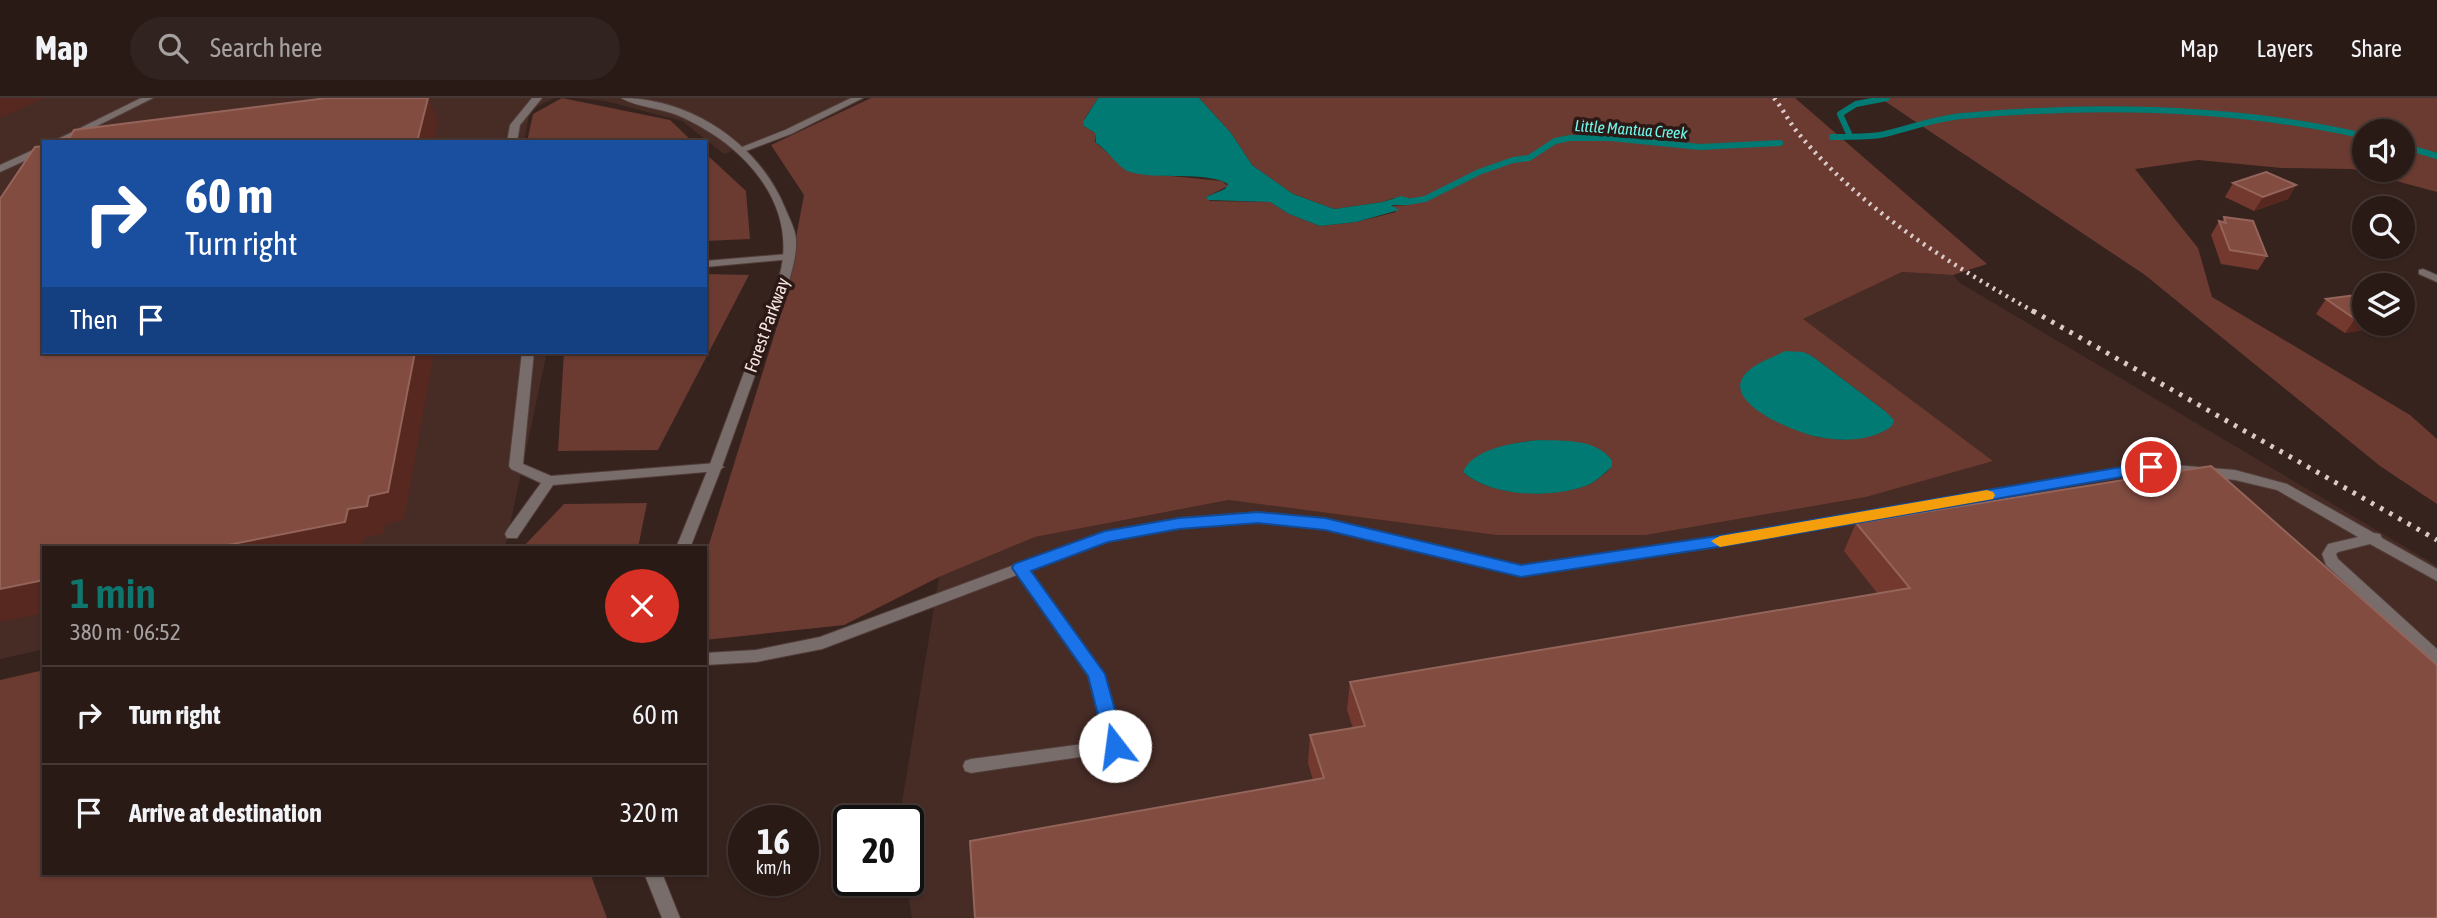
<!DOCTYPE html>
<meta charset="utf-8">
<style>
:root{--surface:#291a16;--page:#31231f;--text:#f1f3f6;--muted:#a5a1a1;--line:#453835;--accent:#0f766e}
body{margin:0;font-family:"Asap Condensed",sans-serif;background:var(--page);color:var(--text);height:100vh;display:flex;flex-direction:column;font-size:26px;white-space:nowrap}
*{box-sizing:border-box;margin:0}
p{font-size:23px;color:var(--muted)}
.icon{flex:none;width:38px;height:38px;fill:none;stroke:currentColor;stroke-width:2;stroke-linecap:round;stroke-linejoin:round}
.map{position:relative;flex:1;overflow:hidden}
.details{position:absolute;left:42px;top:448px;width:665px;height:329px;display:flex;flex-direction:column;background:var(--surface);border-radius:0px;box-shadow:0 2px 5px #0004,0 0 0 2px var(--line)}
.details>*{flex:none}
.hud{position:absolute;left:42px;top:42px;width:665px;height:214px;border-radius:0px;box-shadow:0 2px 5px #0004,0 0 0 2px var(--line);background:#1a4fa0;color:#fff;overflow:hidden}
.tools{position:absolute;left:2352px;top:21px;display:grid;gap:14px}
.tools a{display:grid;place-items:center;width:63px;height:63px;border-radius:50%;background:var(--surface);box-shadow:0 2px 5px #0004,0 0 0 2px var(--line);font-size:35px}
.speed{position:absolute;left:728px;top:707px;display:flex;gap:14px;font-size:35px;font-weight:700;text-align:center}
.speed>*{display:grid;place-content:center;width:91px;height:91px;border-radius:50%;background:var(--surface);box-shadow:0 2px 5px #0004,0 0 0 2px var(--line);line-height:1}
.speed small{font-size:18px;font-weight:400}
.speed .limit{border:4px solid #111;border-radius:10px;background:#fff;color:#111}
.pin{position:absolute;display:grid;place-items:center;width:60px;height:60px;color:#fff;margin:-30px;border:4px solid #fff;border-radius:50%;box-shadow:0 2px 7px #0007}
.me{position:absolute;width:77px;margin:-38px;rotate:345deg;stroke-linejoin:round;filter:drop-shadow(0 0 5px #0008)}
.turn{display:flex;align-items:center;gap:24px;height:147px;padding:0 28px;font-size:32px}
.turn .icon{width:91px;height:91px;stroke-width:2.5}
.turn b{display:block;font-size:49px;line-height:60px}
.then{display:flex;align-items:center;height:66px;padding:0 28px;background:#0003;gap:14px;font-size:26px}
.round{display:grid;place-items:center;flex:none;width:74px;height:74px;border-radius:37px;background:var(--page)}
.head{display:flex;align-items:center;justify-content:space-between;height:119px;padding:0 28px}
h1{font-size:42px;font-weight:600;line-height:52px;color:var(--accent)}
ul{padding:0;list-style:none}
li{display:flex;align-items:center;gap:21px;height:98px;padding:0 28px;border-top:2px solid var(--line)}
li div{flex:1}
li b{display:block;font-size:26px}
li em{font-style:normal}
header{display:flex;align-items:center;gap:42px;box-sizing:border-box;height:98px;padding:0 35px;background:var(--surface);border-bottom:2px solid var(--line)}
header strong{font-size:33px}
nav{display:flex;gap:38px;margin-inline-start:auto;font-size:24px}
.search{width:490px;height:63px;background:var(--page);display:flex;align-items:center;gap:18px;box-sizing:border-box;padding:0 24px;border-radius:38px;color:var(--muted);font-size:26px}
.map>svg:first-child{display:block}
.built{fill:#472c26}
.green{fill:#6b3a30;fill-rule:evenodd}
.water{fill:#007a72}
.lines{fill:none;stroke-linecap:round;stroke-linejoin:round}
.stream{stroke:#007a72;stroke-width:6}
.service-casing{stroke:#523e3a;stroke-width:2}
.minor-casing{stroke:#523e3a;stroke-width:2}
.service{fill:#786d6b;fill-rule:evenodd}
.minor{fill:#786d6b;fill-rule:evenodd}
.rail-far1{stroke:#dbcbc8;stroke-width:4.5;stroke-dasharray:2.5 5;stroke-linecap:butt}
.rail{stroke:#dbcbc8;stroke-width:5;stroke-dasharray:3.5 7;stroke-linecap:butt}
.wall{fill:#74392e}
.shaded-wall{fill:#56281f}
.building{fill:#824c41;stroke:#94645a;stroke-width:2}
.route{fill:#1a73e8;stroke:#114b97;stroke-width:2}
.slow{fill:#f59e0b}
.labels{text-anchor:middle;stroke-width:7;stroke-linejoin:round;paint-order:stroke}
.far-water-label{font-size:16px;font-style:italic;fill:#6ff8eb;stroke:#2c1915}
.street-label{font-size:18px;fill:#f5e6e3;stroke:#2c1915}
</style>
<header>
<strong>Map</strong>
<div class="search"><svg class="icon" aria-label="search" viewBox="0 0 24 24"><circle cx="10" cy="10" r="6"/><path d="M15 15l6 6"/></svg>Search here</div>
<nav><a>Map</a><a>Layers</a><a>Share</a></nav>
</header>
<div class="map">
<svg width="2437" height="820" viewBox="0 0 2437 820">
<rect width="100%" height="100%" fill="#37231e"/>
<path class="built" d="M0,0H554L530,12L524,44H44V254H547L505,450H44V551L0,561Z
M574,0H858L724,56L682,23L606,3Z
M1902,174L1953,177L1960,185L2437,468V820H912L906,782H908V723H899L939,479L1035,439L1230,402L1496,437H1646L1866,399L1992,363L1802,221Z"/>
<path class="green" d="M562,0L670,22L693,44H527L533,16Z
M871,0H1098L1085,20L1084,28L1095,35V44L1130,74L1222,83L1228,88L1206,99L1210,103L1270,104L1289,116L1320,128L1356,124L1396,114L1389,108L1408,107L1415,100H1393L1383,104L1334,111L1293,96L1252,67L1231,35L1199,0H1795L1987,166L1953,177L1902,174L1803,221L1993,363L1866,399L1646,437H1496L1229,402L1035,439L939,479L844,527L705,542V459L783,209L804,97L771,47ZM1812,258L1885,313L1845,342L1817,339L1793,331ZM1539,342C1563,345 1595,342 1612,362V369C1605,375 1598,382 1590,386C1556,400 1491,400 1463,374C1487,351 1506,345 1539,342Z
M1880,0H2437V94L2352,71L2282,70L2198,62L2135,71L2198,150L2212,199L2410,317L2437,341V406L2380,368L2145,177ZM2403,33V72H2364V33Z
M705,55L746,93L750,141L705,143Z
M705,176L749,177L658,352L558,353L564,254H705Z
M647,405L638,450H522L564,406Z
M44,572V775H590L607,820H0V582Z"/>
<path class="water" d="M1098,0H1199L1231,35L1252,67L1293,96L1334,111L1383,104L1401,98L1419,103L1408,107H1391L1399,112L1356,124L1320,128L1289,116L1270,104L1208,102L1206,99L1225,91L1228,86C1208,73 1155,82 1130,74C1119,71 1107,51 1096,45L1095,35L1084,28L1083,24Z
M1785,253L1803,254L1812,258L1885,313L1894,322L1892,328C1872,343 1843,344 1819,339C1799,336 1716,304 1747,274C1756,265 1774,259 1785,253Z
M1539,342C1565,343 1594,340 1612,362V369C1605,374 1598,382 1590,386C1556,401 1492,400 1463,374C1473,350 1516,344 1539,342Z"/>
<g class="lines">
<path class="stream" d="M1850,38L1840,16L1856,6L1887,0
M1832,39C1850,38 1868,40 1885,36C1911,30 1936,20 1962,18C2097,6 2232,8 2364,38
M2403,48L2437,58
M1407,104L1425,101L1479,74L1513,62L1529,60L1555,43L1570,40H1610L1700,49L1780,45"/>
<g class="service-casing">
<path id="service" d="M141,0H153L65,44H52Z
M532,0H542L520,27L517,44H507L510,27Z
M851,0H863L791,36L746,53L737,51L785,32Z
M44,47V54L0,74V67Z
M788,156L792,157V161L705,169V163Z
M522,254H534L523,366L551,378L717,365L724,369L717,373L553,387L517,440H507L505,436L507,432L541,385L511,371L509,368Z
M2151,365L2235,372L2287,386L2374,435L2380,436L2382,440L2437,471V483L2370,446L2338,454L2336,456L2338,461L2437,551V566L2431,564L2326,467L2322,456L2328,446L2358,439L2277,392L2235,382L2151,373L1724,448L1521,478L1325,431L1258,424L1179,430L1107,444L1030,473L1104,576L1123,648L1121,653L971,675L965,673L963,668L965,663L971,661L1105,643L1088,578L1017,477L822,551L756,564L705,567V555L756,552L820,539L1100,435L1179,420L1258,414L1325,421L1521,468L1724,438Z"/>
</g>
<g class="minor-casing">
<path id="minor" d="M621,0C691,0 759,46 785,110C789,120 795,130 796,141C797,155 793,169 789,183L723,366L690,450H676L710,366L778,183C802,107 743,45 677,17C660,10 636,9 621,0Z
M2423,171L2437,177V184L2419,176V172Z
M644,775H662L680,820H662Z"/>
</g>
<use href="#service" class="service"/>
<use href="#minor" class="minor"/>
<path class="rail-far1" d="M1774,0C1783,11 1789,24 1798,35C1863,113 1950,166 2036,215"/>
<path class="rail" d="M2033,213L2437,442"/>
</g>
<path class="wall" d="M2233,85L2296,87L2288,101L2254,113L2225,99Z
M2224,119L2267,158L2258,172L2221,166L2211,137L2219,123L2222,124Z
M2326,201L2364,226H2379L2375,230L2345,235L2316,216Z
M1856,425L2437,567L1313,682L1308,665L1310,637L1353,630L1347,612L1350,584L1878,496L1844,453Z"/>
<path class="shaded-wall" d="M0,0H45L0,20Z
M428,0L438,23L434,44H417Z
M2296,87L2288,101L2254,113L2263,99Z
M2364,219V226H2379L2375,230L2345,235L2355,221Z
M415,254H434L404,422L385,426L383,436L365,439L362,450H212L348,411L369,398Z
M44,482V515L0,524V491Z"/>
<path class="building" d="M327,0H428L417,44H52L53,42L70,39L74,32Z
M44,48V254H415L388,394L369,398L367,408L348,411L345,424L212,450H44V482L0,491V101L35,49Z
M2266,74L2296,87L2263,99L2233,85Z
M2224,119L2253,123L2267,158L2230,152L2219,123L2226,125Z
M2356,197L2364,202V219L2355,221L2326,201Z
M2211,368L2437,567V820H975L970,743L1324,680L1310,637L1365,628L1350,584L1910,490L1856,425Z"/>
<path class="route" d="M2151,364L2156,365L2158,369L2156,373L1724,448L1521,479L1325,432L1258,425L1179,431L1108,444L1031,473L1105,576L1125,648L1122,654L1115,656L1109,654L1106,648L1088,578L1012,470L1014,466L1105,433L1179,420L1258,414L1325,420L1521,467L1724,437Z"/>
<path class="slow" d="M1987,392L1993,394L1995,397L1993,401L1720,449L1711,443L1720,438Z"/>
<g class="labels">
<g class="far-water-label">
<text transform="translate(1631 31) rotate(4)" y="6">Little Mantua Creek</text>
</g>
<g class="street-label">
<text transform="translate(767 227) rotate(-70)" y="6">Forest Parkway</text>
</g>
</g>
</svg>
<div class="tools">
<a><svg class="icon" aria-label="sound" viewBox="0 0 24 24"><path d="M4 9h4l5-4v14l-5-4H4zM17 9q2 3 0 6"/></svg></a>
<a><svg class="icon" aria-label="search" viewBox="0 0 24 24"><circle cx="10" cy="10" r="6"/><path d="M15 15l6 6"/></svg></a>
<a><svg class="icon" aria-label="layers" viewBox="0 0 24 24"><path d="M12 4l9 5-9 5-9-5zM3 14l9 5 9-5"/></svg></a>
</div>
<div class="speed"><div>16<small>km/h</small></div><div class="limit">20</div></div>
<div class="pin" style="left:2151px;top:369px;background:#d93025"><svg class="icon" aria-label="arrive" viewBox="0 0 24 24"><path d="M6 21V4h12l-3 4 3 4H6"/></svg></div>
<svg class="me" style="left:1115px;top:648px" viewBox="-20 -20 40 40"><circle r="19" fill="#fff"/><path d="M0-13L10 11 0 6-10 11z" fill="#1a73e8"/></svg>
<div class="hud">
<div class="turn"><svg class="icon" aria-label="right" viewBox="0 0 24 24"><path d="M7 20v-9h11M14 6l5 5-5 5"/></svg><div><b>60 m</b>Turn right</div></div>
<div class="then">Then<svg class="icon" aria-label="arrive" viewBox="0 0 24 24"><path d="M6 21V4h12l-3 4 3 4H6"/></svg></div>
</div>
<section class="details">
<div class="head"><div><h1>1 min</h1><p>380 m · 06:52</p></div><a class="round" style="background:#d93025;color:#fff"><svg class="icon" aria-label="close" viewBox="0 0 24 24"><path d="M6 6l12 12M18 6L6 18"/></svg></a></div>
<ul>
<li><svg class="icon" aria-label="right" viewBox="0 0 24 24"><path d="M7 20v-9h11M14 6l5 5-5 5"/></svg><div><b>Turn right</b></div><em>60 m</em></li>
<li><svg class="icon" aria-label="arrive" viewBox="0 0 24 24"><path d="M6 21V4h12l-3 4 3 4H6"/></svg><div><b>Arrive at destination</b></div><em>320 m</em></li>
</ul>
</section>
</div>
